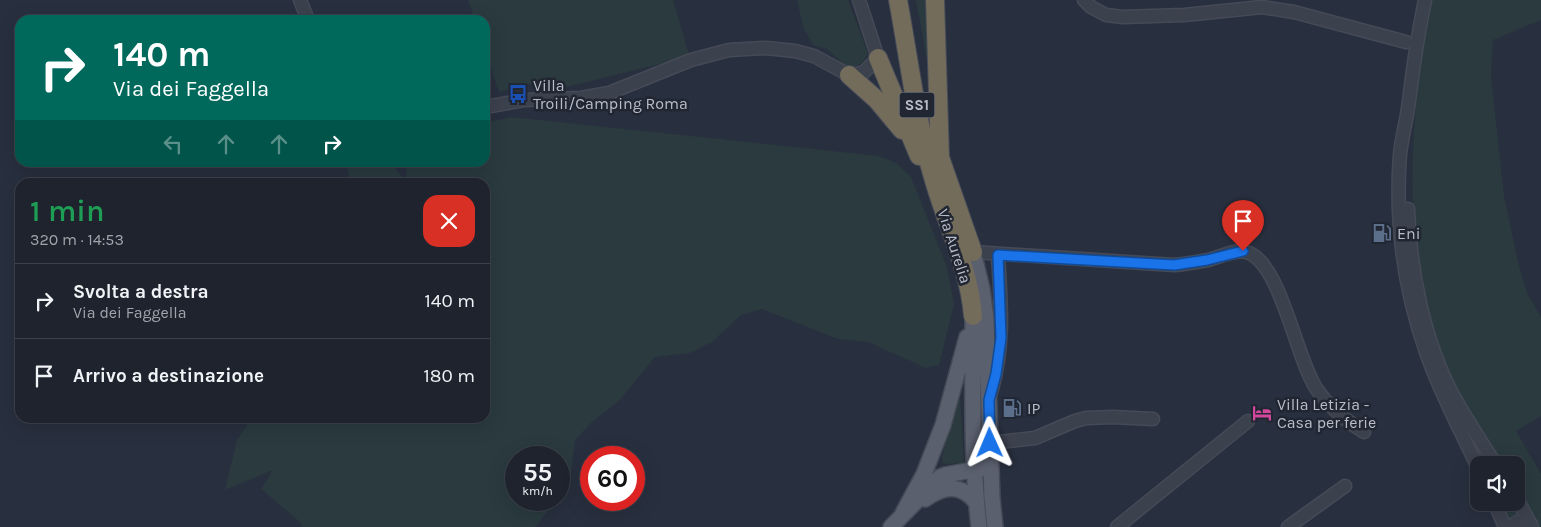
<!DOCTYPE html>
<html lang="it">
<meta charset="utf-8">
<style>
:root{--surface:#1e232e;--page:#262b36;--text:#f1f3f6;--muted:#a1a4aa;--line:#3c404a}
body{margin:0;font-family:Karla,sans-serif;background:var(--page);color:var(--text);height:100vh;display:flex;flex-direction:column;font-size:19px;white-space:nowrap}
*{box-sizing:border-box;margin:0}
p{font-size:16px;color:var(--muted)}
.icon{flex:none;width:28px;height:28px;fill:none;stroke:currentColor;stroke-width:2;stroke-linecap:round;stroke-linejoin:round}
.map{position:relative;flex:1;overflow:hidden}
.side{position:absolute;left:15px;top:178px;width:475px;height:245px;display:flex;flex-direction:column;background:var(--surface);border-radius:15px;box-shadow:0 5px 20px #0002,0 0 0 1px var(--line)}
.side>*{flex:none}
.hud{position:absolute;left:15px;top:15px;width:475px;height:152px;border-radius:15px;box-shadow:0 5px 20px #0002,0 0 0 1px var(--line);background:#00695c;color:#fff;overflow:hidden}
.fabs{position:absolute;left:1470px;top:456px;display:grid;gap:10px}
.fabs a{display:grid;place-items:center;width:55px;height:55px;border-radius:10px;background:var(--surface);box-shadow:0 5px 20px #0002,0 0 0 1px var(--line);font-size:25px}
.speed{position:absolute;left:505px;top:446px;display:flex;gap:10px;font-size:25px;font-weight:700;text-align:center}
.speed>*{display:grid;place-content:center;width:65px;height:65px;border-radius:50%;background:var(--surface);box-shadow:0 5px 20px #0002,0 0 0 1px var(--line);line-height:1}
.speed small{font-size:12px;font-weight:400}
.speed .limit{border:8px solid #d22;background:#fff;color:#111}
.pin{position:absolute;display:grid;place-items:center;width:42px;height:42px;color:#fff;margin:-51px -21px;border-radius:50% 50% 50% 0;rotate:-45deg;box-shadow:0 0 5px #0007}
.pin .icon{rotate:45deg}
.me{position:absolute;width:55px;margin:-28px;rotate:359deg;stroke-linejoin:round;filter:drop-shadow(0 0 4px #0008)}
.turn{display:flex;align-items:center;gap:18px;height:105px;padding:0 15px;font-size:22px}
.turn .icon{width:65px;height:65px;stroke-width:2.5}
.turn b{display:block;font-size:35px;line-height:42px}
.lanes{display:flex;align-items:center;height:48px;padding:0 15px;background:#0003;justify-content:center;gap:25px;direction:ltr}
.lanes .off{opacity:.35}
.round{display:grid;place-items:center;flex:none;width:52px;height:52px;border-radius:15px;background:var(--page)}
.summary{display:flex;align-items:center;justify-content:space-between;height:85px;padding:0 15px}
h1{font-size:30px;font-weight:600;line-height:38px;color:#1e9e55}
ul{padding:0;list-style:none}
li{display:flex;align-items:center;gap:15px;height:75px;padding:0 15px;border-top:1px solid var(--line)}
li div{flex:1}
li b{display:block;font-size:19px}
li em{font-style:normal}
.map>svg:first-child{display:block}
.green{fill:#2a3a3f}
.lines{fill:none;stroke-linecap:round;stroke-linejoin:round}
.minor-casing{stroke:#454a57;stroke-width:15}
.major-casing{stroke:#454a57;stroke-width:18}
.highway-casing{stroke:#474c59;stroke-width:20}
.minor{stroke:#3c414e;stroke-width:12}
.major{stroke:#5a606e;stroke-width:15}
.highway{stroke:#736c5a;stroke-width:18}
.route-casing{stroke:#114b97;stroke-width:12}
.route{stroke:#1a73e8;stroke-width:9}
.labels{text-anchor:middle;stroke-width:5;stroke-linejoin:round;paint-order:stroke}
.shield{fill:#212633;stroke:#8b909c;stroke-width:1}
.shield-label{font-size:15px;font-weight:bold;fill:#b8bdc9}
.poi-label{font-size:16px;fill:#b8bdc9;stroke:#212633;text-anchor:start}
.street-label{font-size:16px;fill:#b8bdc9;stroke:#212633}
</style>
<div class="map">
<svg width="1541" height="527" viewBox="0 0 1541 527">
<rect width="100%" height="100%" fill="#282f3e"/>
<path class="green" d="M468,0H673L689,55L672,61L562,88L539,82L499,92L485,51V20H475Z
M797,0H848L868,53C863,64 859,67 847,67L827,49L813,45L803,27Z
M916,0H928L930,78Z
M1430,0H1541V20L1493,40L1491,76L1504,196L1519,266L1527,293L1541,317V416L1516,431L1541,474V527H1539L1516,485V465H1504C1483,434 1461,401 1446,367C1398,250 1410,122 1430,0Z
M511,117L879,156L896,163L911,177L947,267L954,304L939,365L926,368L868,342L838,339L762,309L741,315L712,342L690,353L655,357L619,401L592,422L575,440L570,482L559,497V458H516V500H556L535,527H302L300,522L261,489L273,470L225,490L237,440L252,418H485V182H351L346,163H391L405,181L408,163L485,162V123Z
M960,395L964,463L944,464L942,461V456Z
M1499,503H1514L1520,515L1515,516L1508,522Z"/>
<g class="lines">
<g class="minor-casing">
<path id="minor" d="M300,0L308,20
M1084,0L1091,7L1106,15L1123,17L1184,15L1262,7L1294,12L1406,42
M1425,0C1418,34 1413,67 1409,101C1407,119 1402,136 1400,154C1395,220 1404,289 1426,352C1440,393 1461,431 1479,470
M485,107L524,100L581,98L609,93L691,60L729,50L766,48L795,51L814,56L849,75H853L864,72L878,58L859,0
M1408,209C1410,270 1424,342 1454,397C1467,420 1482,443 1496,465
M973,252L1174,265C1186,264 1197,262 1208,260C1220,257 1234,249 1246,252C1280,260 1296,358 1316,388C1328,407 1345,420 1364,432
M991,393C1005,343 1001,305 998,255
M990,443L1035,438L1075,421L1086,418L1113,417L1153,419
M1516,497L1532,527
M1494,502L1505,527
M1117,527L1248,421
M1288,527L1345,486
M1510,527L1517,522L1531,524"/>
</g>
<g class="major-casing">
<path id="major" d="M973,252L982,289L986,319L992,498L995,527
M973,316C973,386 971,457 979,527
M925,499C944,486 960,483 976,502
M903,513L924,474L943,425L967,337
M891,527L940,477L945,475L983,468"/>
</g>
<g class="highway-casing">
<path id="highway" d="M898,0C909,59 916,120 933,177C946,224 969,267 973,316
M935,0L940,157
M878,58L919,156
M849,75L877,100L902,130
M936,146L973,252"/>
</g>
<use href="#minor" class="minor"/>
<use href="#major" class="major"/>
<use href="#highway" class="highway"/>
</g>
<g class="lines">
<g class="route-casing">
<path id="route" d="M990,443L989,400L996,374L1001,338L998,255L1174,265L1207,260L1243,251"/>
</g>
<use href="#route" class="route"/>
</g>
<defs>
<g id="bus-bare" transform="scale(1.5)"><path d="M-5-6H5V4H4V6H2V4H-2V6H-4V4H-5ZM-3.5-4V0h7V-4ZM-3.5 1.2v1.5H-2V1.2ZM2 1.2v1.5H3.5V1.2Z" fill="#1a4fb4" stroke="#212633" stroke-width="2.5" paint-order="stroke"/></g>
<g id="fuel-bare" transform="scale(1.5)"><path d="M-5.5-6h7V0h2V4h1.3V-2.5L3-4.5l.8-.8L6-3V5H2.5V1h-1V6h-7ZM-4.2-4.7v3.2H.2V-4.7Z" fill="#5c6f8a" stroke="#212633" stroke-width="2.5" paint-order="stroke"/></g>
<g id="hotel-bare" transform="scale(1.5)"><path d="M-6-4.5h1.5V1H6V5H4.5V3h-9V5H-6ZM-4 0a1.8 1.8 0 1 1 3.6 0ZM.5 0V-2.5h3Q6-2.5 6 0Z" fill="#d1479c" stroke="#212633" stroke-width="2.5" paint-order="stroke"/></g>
</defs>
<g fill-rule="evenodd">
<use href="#bus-bare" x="518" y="94"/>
<use href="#fuel-bare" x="1382" y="233"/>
<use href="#fuel-bare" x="1012" y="408"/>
<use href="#hotel-bare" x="1262" y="413"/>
</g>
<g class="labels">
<rect class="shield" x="899.5" y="92.5" width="35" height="25" rx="4"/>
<g class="shield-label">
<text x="917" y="110">SS1</text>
</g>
<g class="poi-label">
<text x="533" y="91">Villa<tspan x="533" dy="18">Troili/Camping Roma</tspan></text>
<text x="1397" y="239">Eni</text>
<text x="1277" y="410">Villa Letizia -<tspan x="1277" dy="18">Casa per ferie</tspan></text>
<text x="1027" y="414">IP</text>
</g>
<g class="street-label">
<text transform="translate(955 246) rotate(72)" y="6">Via Aurelia</text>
</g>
</g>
</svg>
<div class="fabs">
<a><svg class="icon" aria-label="sound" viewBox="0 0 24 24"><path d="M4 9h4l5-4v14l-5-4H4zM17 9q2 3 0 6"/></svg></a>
</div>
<div class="speed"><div>55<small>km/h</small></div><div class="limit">60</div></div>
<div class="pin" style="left:1243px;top:251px;background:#d93025"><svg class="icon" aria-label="arrive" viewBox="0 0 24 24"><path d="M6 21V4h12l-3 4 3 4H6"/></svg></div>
<svg class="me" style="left:990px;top:443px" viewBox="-20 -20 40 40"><path d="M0-17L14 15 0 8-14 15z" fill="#1a73e8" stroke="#fff" stroke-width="4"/></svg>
<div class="hud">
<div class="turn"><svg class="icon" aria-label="right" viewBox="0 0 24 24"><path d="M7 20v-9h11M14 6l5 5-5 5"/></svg><div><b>140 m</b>Via dei Faggella</div></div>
<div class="lanes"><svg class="icon off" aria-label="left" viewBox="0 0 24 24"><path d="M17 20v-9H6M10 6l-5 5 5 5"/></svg><svg class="icon off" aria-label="ahead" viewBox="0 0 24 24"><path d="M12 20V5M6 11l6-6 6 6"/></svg><svg class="icon off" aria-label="ahead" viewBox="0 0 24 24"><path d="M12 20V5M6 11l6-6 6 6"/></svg><svg class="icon" aria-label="right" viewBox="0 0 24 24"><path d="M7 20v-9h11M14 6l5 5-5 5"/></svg></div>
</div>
<section class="side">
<div class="summary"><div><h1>1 min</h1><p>320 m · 14:53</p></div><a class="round" style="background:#d93025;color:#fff"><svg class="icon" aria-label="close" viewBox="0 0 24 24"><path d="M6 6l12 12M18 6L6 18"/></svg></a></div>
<ul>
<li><svg class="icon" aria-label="right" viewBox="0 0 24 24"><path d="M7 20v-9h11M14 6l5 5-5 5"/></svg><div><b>Svolta a destra</b><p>Via dei Faggella</p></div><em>140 m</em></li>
<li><svg class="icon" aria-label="arrive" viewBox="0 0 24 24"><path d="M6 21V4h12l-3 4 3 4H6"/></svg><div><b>Arrivo a destinazione</b></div><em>180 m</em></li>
</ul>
</section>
</div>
